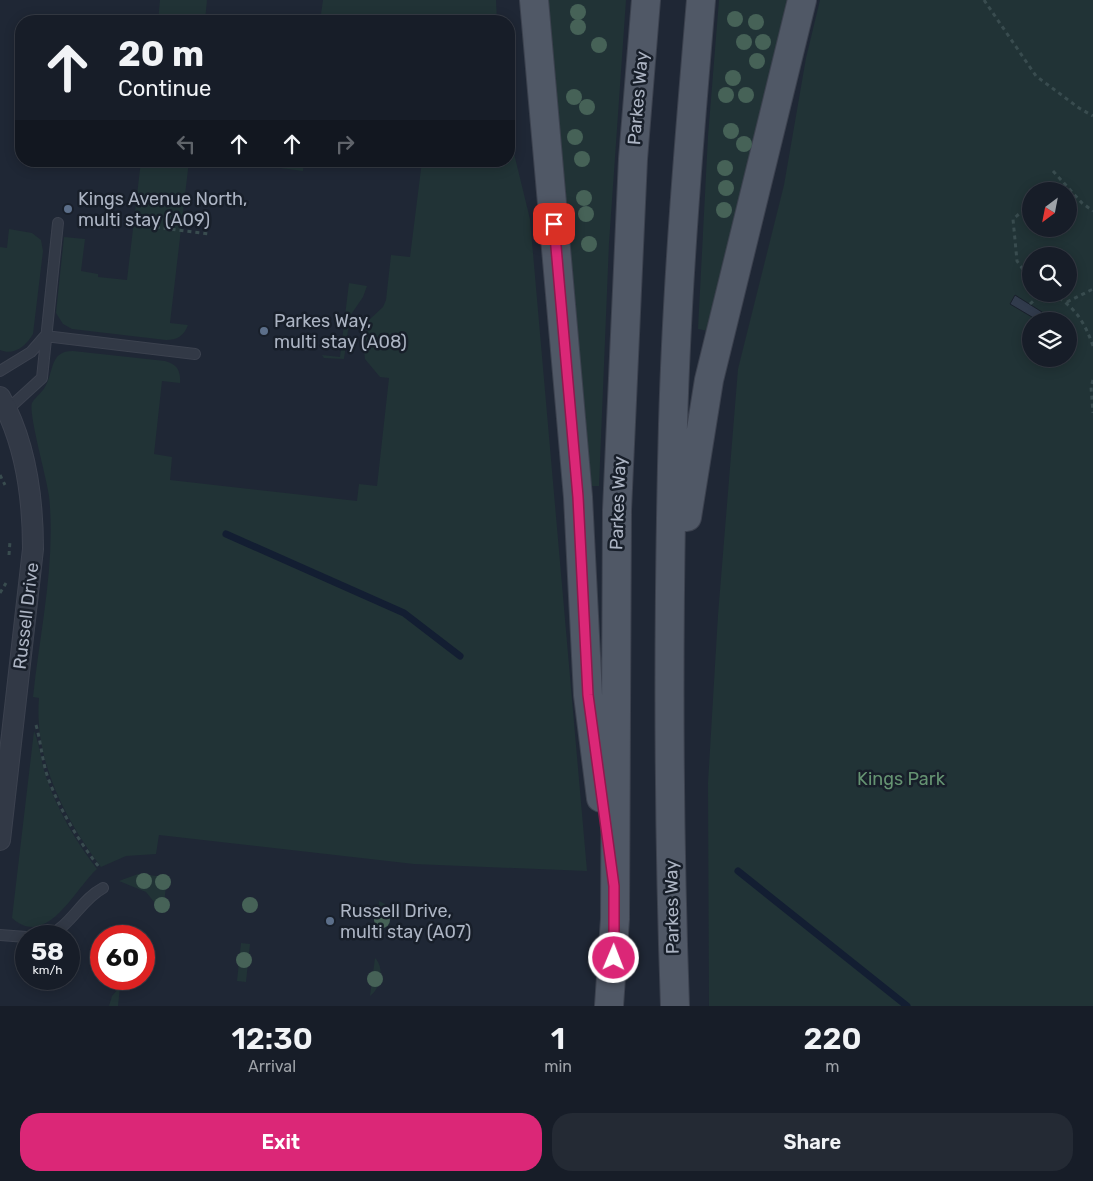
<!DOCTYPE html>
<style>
:root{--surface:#171d28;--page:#242a34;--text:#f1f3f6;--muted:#9ea2a8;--line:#363b45;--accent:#db2777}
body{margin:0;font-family:Rubik,sans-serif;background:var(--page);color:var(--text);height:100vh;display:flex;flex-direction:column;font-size:19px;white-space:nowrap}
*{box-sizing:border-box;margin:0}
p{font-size:16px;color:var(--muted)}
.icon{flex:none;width:28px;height:28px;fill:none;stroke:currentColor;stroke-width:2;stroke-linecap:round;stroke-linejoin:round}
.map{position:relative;height:1006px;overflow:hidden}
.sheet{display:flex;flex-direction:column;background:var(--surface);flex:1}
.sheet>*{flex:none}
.banner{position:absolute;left:15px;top:15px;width:500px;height:152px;border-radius:20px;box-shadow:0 2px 12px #0003,0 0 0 1px var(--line);background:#171d28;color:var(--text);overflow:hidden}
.needle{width:32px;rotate:212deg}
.fabs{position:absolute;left:1022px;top:182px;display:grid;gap:10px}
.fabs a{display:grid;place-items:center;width:55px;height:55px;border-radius:50%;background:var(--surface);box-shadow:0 2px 12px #0003,0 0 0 1px var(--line);font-size:25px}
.speed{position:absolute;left:15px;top:925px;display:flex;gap:10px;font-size:25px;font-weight:700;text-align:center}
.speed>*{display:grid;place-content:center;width:65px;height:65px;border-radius:50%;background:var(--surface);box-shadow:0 2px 12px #0003,0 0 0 1px var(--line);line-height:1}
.speed small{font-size:12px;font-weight:400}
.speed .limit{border:8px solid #d22;background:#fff;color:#111}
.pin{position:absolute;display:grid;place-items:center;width:42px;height:42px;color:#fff;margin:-21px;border-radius:10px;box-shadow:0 2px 8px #0006}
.me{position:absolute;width:55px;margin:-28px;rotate:1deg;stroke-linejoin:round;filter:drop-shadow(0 0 4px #0008)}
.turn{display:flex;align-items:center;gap:18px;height:105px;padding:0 20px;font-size:22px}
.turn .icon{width:65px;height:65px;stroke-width:2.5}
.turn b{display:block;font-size:35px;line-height:42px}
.lanes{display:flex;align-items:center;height:48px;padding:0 20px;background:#0003;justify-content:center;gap:25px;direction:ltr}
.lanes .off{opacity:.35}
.eta{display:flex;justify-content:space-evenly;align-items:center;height:85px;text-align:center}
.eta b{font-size:30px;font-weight:600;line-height:35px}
.action{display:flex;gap:10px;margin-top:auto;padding:10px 20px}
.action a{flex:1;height:58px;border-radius:20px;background:var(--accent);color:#fff;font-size:20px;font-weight:600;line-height:58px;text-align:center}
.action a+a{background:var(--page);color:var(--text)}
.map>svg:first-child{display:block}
.green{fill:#213336;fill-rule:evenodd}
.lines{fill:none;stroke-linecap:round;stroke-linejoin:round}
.stream{stroke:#131e32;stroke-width:7}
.building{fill:#313b4c;stroke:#1a212c}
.service-casing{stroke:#3c424f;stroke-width:12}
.minor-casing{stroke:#3c424f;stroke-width:22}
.primary-casing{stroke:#3c424f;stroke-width:30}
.path{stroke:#394c4f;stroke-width:3;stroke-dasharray:4 4;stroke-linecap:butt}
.service{stroke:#323946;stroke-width:10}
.minor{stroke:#323946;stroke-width:20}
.primary{stroke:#505866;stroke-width:28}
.tree{fill:#466257}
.route-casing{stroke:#8e194d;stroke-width:12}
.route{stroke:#db2777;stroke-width:9}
.service-dot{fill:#5c6f8a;stroke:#181f2a;stroke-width:2}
.labels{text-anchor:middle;stroke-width:5;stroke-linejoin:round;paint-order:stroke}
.street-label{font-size:18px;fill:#acb4c3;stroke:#181f2a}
.poi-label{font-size:18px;fill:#acb4c3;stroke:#181f2a;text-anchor:start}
.park-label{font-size:18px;fill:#659372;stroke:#181f2a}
</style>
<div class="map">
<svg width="1093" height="1006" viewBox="0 0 1093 1006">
<rect width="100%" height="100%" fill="#1f2735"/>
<path class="green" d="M160,0H207L205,21H158Z
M323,0H496L497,21H320Z
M548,0H626L609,243L599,486H589Z
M719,0H790L708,331L698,329L708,136Z
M820,0H1093V1006H709L708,783L718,615L738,369L784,185L806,58ZM1031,191H1069V229H1031ZM1031,256H1069V294H1031ZM1031,321H1069V359H1031Z
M509,133L530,219L587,871L414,864L159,835L156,854L126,856L101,867C64,818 34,760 39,698L33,697C40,631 56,562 49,496C47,479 28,413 32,403C35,397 43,392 46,385C54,370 50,351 73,351L165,361C177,364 181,371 180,383L162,381L154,454L172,457L170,480L357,501L359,484L377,486L389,378L380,377L365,359L364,351L369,320L383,307L386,300L391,255L410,257L422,161H509Z
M141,161H189L170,323L188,325C184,336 177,340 166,340L72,329L63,324L56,313L64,237L85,239L81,271L98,274V277L127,280Z
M229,161H304L303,171Z
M9,229L32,233L41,240L43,251L33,334C26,346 14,356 0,350V247L7,248Z
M349,283L367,286L363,297L350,316L344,359L324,358L322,355L340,357Z
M34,731C40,745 41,762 46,777C57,809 76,842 97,869C76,887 47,950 12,918Z
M138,874L167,877L163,913L146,892L119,881Z
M379,901L385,904C388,915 388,931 376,937Z
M241,943L250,944L246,982L237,981Z
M375,958C385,968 381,988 370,996Z
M120,987L118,1006H109L112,996Z"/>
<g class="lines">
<path class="stream" d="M226,534L404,613L460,656
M738,871L907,1006"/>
</g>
<path class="building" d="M1015,295L1042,312L1037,320L1010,304Z"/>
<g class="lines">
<g class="service-casing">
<path id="service" d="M45,336L195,354
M0,371L31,352L45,336
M7,410L42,378L58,223
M0,935L26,937
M45,936C70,929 80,900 103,888"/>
</g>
<g class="minor-casing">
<path id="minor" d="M0,397C26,443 33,497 33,549L0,840"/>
</g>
<g class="primary-casing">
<path id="primary" d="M534,0L578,497L588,695L601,798
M687,517L709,380L802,0
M609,1006L615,919L617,510L633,159L646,0
M675,1006C668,812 668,618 673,424C677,283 689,141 701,0"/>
</g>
<path class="path" d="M984,0L1036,76L1079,108L1093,116
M1053,171L1082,203L1093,211
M1049,191L1063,183
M1031,204L1013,219L1017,261L1031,281
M116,222L209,234
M1052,294C1075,306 1085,323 1093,346
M1067,302L1093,289
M1030,304L1041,294
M1093,380L1091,387L1093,413
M0,475L5,485
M9,555L10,541
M0,593L6,583
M36,725C41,742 42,761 48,778C60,810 78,840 99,867
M69,960L78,965"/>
<use href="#service" class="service"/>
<use href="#minor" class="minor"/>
<use href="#primary" class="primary"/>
</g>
<g class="tree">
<circle cx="578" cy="12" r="8"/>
<circle cx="735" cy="19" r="8"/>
<circle cx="756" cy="22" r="8"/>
<circle cx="578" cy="27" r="8"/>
<circle cx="744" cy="42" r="8"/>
<circle cx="763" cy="42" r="8"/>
<circle cx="599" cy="45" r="8"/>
<circle cx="757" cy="61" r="8"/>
<circle cx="733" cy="78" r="8"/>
<circle cx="726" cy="95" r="8"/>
<circle cx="746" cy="95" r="8"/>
<circle cx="574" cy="97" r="8"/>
<circle cx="587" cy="107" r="8"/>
<circle cx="731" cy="131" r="8"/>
<circle cx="575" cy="137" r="8"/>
<circle cx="744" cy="144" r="8"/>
<circle cx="582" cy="159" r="8"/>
<circle cx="725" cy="168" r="8"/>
<circle cx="726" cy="188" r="8"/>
<circle cx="584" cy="198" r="8"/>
<circle cx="724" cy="210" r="8"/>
<circle cx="586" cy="214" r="8"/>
<circle cx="589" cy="244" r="8"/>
<circle cx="144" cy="881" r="8"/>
<circle cx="163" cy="882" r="8"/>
<circle cx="162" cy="905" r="8"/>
<circle cx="250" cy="905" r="8"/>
<circle cx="382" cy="920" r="8"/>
<circle cx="244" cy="960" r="8"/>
<circle cx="375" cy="979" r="8"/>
</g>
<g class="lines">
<g class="route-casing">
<path id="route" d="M554,224L578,497L588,695L614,886V958"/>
</g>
<use href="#route" class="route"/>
</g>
<g class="service-dot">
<circle cx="68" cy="209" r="5"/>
<circle cx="264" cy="331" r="5"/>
<circle cx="330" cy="921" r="5"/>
</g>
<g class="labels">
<g class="street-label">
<text transform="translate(638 98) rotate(-85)" y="6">Parkes Way</text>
<text transform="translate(618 503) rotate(-88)" y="6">Parkes Way</text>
<text transform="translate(26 616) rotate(-83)" y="6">Russell Drive</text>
<text transform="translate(672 907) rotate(-91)" y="6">Parkes Way</text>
</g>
<g class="poi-label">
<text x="78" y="205">Kings Avenue North,<tspan x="78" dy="21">multi stay (A09)</tspan></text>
<text x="274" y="327">Parkes Way,<tspan x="274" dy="21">multi stay (A08)</tspan></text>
<text x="340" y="917">Russell Drive,<tspan x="340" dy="21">multi stay (A07)</tspan></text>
</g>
<g class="park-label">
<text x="901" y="785">Kings Park</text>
</g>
</g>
</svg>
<div class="fabs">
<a><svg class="needle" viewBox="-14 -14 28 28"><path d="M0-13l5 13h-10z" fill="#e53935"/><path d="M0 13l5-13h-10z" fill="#9ea2a8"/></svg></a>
<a><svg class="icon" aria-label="search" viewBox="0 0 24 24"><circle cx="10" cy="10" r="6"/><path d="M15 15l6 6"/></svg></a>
<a><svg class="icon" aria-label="layers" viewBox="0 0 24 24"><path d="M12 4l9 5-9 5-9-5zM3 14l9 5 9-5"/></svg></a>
</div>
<div class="speed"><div>58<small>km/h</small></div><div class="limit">60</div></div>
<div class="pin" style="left:554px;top:224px;background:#d93025"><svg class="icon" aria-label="arrive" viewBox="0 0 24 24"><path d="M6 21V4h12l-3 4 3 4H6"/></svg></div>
<svg class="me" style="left:614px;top:958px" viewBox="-20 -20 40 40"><circle r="17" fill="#db2777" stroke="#fff" stroke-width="3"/><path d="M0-11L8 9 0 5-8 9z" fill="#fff"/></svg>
<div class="banner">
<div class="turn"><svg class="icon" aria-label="ahead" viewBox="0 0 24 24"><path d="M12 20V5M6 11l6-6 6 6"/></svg><div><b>20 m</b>Continue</div></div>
<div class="lanes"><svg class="icon off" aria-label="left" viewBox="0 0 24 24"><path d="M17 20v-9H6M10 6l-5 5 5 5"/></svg><svg class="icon" aria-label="ahead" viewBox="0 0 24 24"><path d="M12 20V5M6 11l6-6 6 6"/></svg><svg class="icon" aria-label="ahead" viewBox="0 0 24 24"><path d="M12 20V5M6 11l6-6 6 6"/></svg><svg class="icon off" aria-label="right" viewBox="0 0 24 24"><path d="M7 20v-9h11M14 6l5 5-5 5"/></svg></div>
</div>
</div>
<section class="sheet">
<div class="eta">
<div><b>12:30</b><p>Arrival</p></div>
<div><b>1</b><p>min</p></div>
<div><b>220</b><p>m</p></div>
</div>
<div class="action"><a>Exit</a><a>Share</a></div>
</section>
